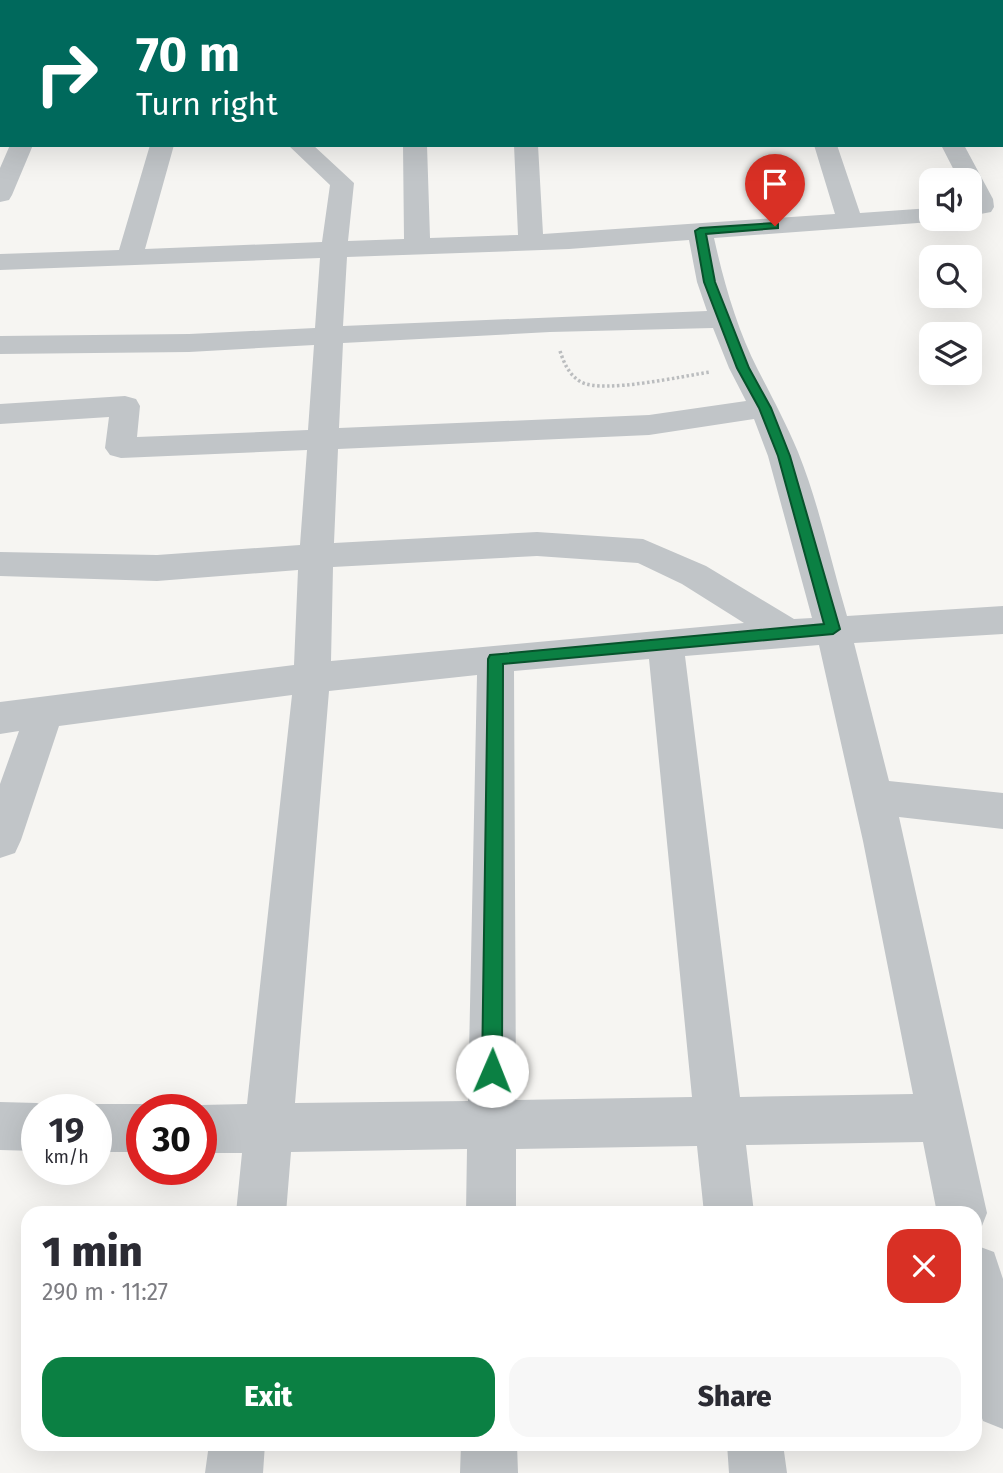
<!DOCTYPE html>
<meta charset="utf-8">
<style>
:root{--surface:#fff;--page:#f7f7f7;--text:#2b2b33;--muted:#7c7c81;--accent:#0b8043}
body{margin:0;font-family:"Fira Sans",sans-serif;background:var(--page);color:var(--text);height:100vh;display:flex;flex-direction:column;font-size:26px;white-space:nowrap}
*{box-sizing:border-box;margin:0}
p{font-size:23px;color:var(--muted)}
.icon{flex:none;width:38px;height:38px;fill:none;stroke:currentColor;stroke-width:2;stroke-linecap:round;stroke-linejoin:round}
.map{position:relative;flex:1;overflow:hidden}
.details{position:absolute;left:21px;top:1206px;width:961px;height:245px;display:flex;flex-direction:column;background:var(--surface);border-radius:21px;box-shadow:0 7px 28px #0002}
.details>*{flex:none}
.hud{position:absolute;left:0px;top:0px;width:1004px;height:147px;box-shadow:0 7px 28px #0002;background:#00695c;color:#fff;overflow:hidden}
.fabs{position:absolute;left:919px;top:168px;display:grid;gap:14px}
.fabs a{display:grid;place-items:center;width:63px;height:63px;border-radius:14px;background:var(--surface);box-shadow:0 7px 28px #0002;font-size:35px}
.speed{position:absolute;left:21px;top:1094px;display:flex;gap:14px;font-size:35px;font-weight:700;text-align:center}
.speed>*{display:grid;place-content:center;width:91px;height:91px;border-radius:50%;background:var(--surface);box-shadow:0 7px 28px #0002;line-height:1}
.speed small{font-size:18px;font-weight:400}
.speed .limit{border:10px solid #d22;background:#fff;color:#111}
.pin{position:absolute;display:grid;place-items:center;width:60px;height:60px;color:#fff;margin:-72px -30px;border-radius:50% 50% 50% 0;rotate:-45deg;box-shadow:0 0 7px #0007}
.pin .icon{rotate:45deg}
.me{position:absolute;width:77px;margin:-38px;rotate:1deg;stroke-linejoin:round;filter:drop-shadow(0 0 5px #0008)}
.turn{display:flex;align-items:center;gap:24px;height:147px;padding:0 21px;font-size:32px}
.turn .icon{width:91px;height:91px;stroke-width:2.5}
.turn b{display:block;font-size:49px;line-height:60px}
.round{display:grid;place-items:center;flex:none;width:74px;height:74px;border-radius:21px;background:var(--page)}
.summary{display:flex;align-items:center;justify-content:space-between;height:119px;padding:0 21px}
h1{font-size:42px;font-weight:800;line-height:52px}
.cta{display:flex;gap:14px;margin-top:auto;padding:14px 21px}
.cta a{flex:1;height:80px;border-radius:21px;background:var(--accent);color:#fff;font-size:28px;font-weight:800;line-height:80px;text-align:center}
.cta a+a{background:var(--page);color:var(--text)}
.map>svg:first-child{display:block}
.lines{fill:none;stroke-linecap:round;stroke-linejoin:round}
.primary-casing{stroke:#b2b7ba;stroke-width:2}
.path{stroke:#bbbdbf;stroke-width:3.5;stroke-dasharray:2.5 2.5;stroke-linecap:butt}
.minor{fill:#c1c5c8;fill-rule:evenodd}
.primary{fill:#fff;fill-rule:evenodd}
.route{fill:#0b8043;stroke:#07532c;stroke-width:2}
</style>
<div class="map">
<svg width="1003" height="1473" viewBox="0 0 1003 1473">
<rect width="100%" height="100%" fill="#f6f5f2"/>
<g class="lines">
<g class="primary-casing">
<path id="primary" d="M23,0H61L21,2Z
M191,0H228L189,2Z
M0,13H2V25H0Z"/>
</g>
<path class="path" d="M560,351C564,363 569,375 581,382C603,394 683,376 710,372"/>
<path class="minor" d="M778,0H799L776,2Z
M927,0H947L925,2Z
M10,145H33L12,195L9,200L0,202V168Z
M150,145H174L145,249L322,242L330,185L288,145H313L354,183L348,241L404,239L403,145H427L430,238L518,235L514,145H538L543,234L835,214L814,145H837L860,213L931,208V219H941L931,222L714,238C724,283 737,329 758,370C772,397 786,423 798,452C819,504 831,562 847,616L1003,606V634L854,643L889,781L1003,793V829L899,817L987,1213L980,1231L975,1233V1213H937L923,1142L746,1145L754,1213H704L697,1146L516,1149V1213H466L467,1149L291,1152L286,1213H236L242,1153H201V1110H189L201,1105L247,1104L292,695L59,726L21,840L15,853L0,858V784L19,731L0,734V702L294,665L298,570L157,581L0,576V552L157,555L300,545L307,450L121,458L110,455L105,448L109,417L0,424V404L125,396L136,399L140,406L137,437L308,430L314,345L189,352L0,354V336L189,334L315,328L320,258L0,270V254L119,250ZM689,240L697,282L707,311L343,326L347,257L569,249ZM713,328L729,368L746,401L649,415L339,428L343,343L550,332ZM754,419L768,456L812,618L794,619L706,566L643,539L537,532L334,543L338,449L649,435ZM537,556L638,563L682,584L744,623L331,661L333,567ZM819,645L863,841L913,1094L740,1097L685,656ZM649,659L692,1097L516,1100L514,671ZM477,675L468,1101L295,1103L329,691Z
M941,145H964L993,199L994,207L991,212L970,216V180H959Z
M0,1102L37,1103L53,1110H37V1151L0,1150Z
M96,1104H142L156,1110H142V1152H96V1110H82Z
M975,1245L994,1252L1003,1279V1429L983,1421L975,1399Z
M209,1444H265L263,1473H205Z
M461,1444H517L518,1473H460Z
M727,1444H783L787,1473H729Z"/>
<use href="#primary" class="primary"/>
</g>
<path class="route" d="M775,223L778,224V228L706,234L715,282L749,368L771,408L790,456L840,629L833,634L503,664L502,1071L499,1078L492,1080L485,1078L482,1071L488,659L490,655L824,624L778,456L759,408L737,368L704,282L695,231L700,228Z"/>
</svg>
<div class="fabs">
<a><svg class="icon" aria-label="sound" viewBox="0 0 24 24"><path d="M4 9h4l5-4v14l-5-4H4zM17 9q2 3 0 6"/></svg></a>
<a><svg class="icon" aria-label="search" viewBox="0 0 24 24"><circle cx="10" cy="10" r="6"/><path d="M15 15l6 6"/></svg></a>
<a><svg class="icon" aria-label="layers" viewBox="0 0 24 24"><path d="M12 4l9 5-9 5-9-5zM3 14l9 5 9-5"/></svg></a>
</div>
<div class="speed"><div>19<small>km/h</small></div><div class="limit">30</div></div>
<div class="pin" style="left:775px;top:226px;background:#d93025"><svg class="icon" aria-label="arrive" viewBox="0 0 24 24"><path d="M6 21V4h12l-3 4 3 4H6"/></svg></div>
<svg class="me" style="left:492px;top:1071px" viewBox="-20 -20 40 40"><circle r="19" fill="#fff"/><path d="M0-13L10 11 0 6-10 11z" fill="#0b8043"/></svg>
<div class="hud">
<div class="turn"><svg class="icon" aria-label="right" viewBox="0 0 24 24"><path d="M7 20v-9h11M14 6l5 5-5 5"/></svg><div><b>70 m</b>Turn right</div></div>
</div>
<section class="details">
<div class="summary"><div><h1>1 min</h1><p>290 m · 11:27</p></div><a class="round" style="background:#d93025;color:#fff"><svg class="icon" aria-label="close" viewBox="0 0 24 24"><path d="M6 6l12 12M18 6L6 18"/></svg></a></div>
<div class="cta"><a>Exit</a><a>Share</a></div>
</section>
</div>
